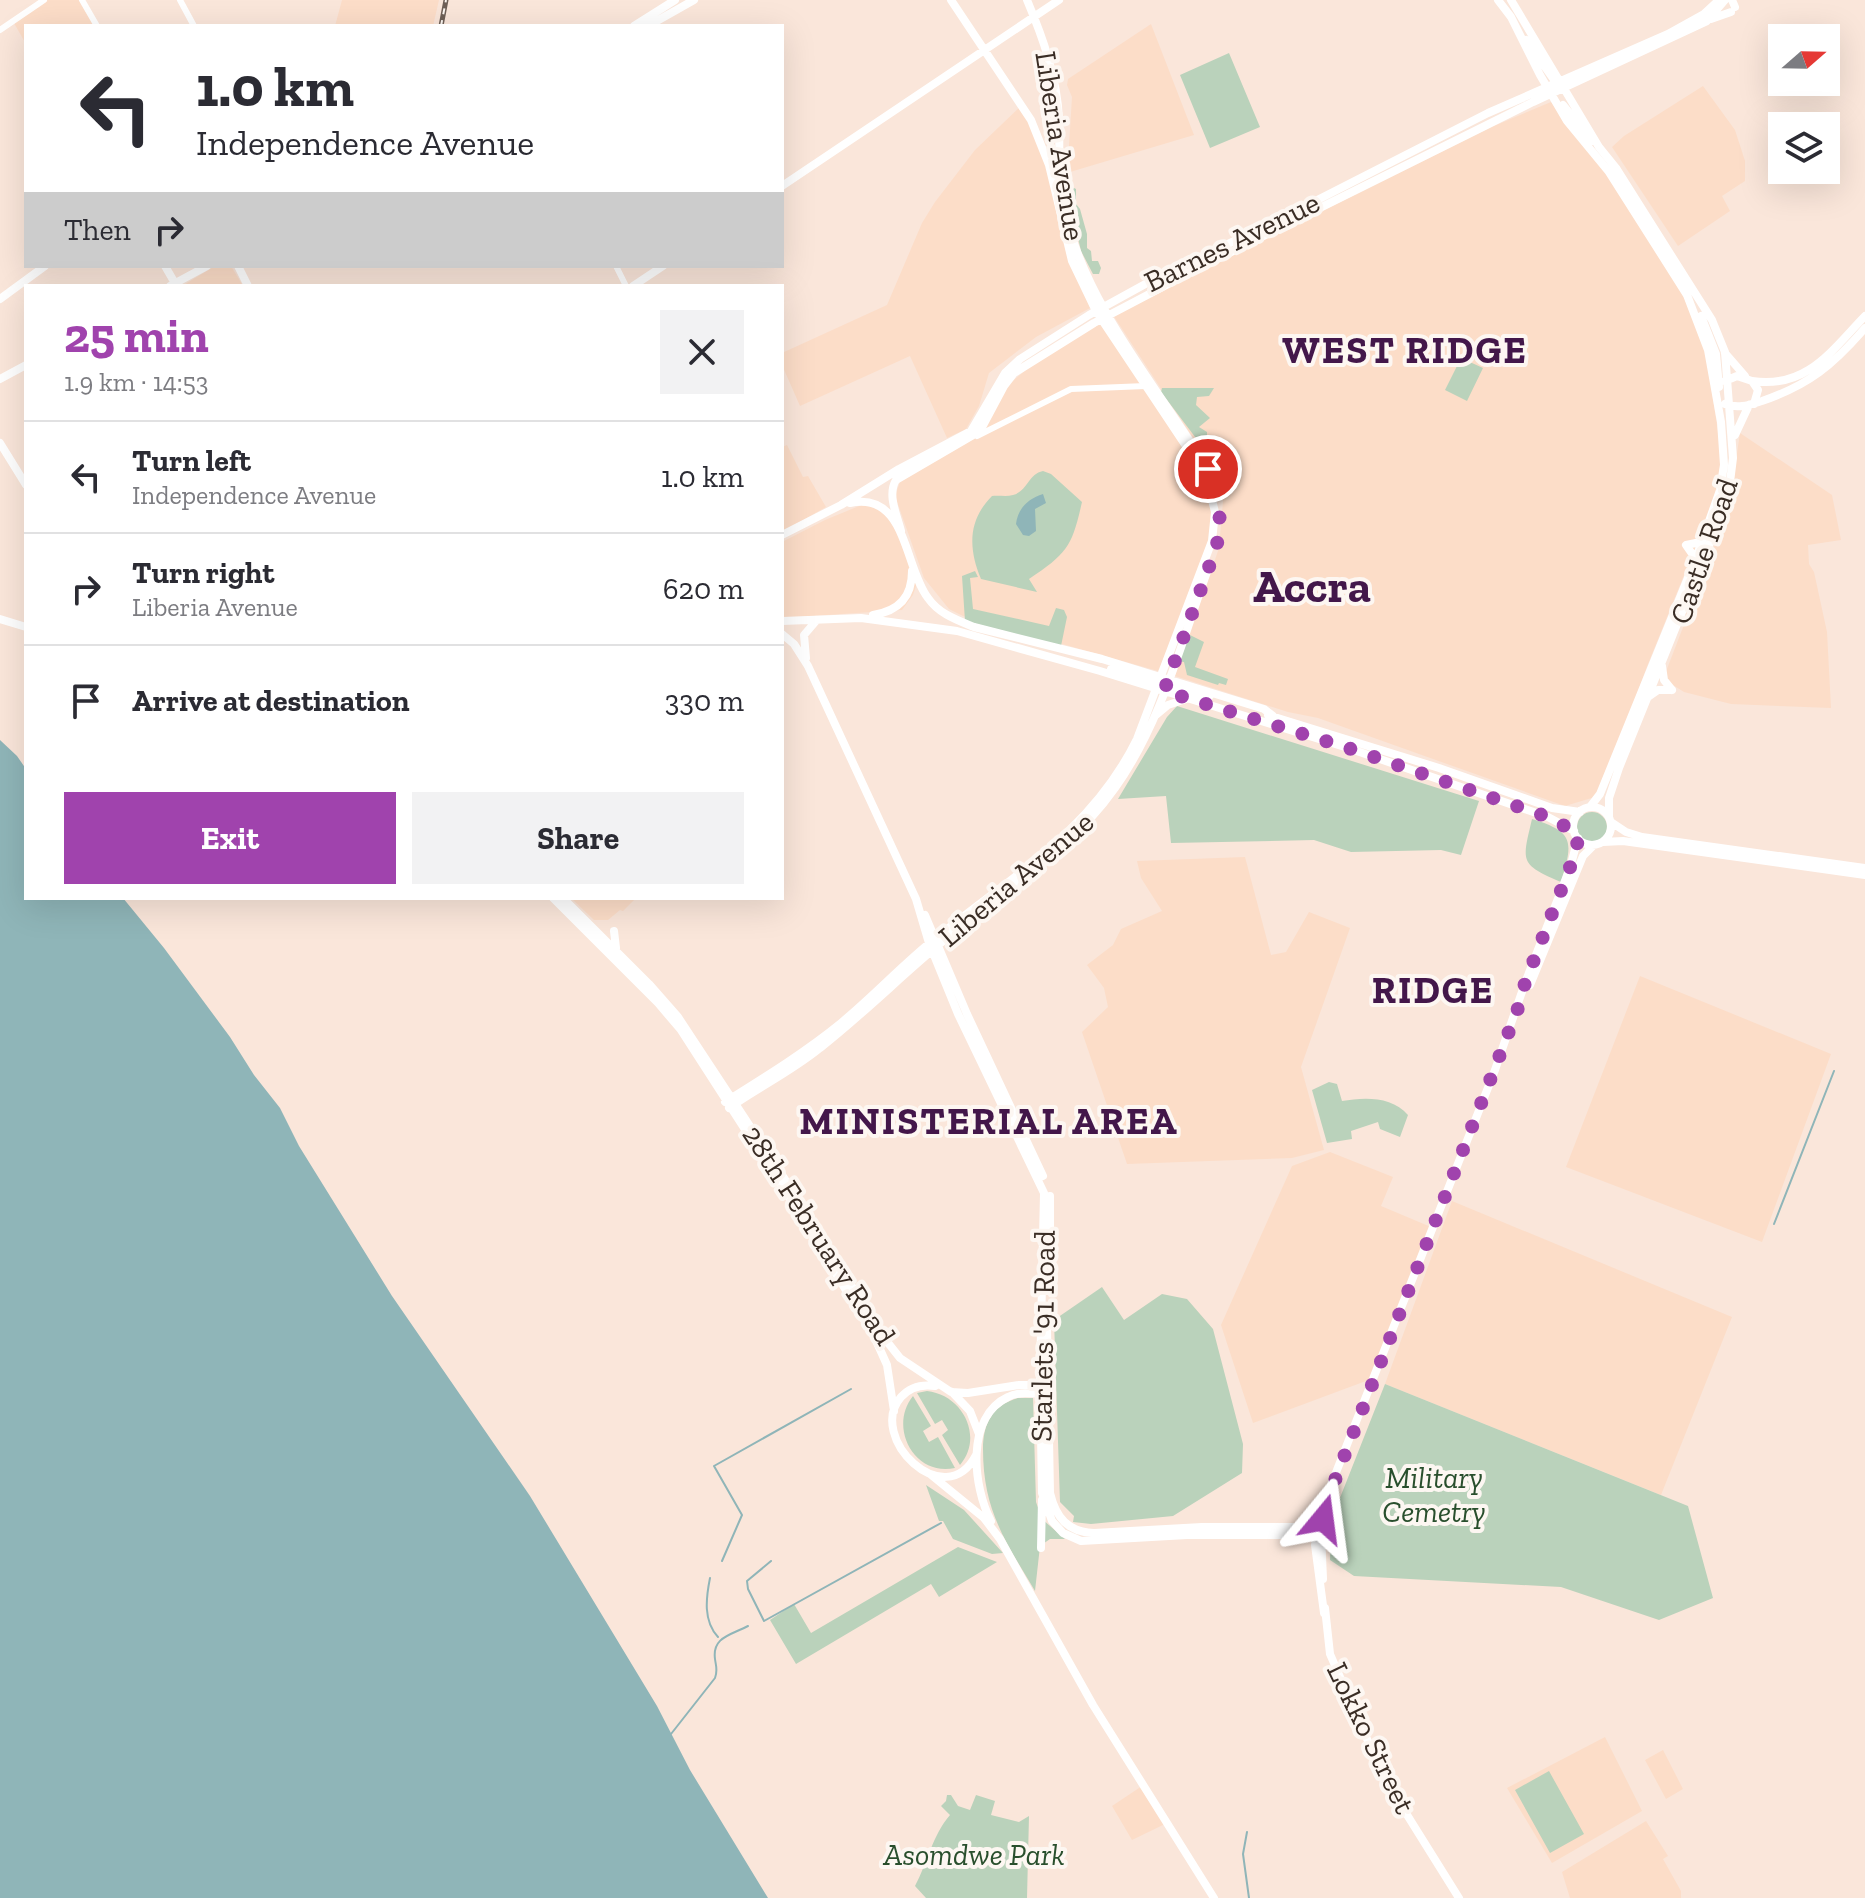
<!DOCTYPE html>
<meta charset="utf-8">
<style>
:root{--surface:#fff;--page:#f2f2f3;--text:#2b2b33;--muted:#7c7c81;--line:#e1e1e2;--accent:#a043ad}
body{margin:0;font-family:"Zilla Slab",serif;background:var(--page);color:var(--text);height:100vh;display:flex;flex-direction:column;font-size:30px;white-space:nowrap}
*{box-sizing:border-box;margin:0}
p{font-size:26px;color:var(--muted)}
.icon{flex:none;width:44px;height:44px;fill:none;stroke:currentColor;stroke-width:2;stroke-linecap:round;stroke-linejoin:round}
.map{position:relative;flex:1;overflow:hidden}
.side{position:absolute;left:24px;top:284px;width:760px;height:616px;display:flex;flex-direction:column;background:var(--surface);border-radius:0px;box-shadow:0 8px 32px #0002}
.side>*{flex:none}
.guide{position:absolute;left:24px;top:24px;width:760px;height:244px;border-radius:0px;box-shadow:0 8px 32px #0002;background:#fff;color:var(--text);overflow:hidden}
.needle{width:52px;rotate:70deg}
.tools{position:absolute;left:1768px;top:24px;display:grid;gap:16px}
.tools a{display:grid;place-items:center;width:72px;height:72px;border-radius:0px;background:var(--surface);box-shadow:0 8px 32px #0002;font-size:40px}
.pin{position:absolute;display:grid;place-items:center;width:68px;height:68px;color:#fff;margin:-34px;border:4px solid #fff;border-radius:50%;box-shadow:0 2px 8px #0007}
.me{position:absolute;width:88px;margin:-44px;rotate:16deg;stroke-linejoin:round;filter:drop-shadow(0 0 6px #0008)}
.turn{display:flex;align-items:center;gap:28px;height:168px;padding:0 40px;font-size:36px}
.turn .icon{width:104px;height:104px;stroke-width:2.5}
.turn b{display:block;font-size:56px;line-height:68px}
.then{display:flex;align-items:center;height:76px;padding:0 40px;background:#0003;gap:16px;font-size:30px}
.round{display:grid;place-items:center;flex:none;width:84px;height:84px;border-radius:0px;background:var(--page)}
.overview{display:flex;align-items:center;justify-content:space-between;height:136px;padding:0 40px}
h1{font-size:48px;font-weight:800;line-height:60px;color:var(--accent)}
.primary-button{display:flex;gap:16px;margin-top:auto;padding:16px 40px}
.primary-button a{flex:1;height:92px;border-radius:0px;background:var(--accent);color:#fff;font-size:32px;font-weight:800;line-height:92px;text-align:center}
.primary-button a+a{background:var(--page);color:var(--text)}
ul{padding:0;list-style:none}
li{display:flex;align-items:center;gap:24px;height:112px;padding:0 40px;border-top:2px solid var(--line)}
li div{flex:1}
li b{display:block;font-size:30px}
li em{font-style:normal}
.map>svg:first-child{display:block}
.built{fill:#fcddc8}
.green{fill:#bad2bb}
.water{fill:#8fb5b8}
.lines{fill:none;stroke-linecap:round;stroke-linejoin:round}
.stream{stroke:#8fb5b8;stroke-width:2}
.minor{stroke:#fff;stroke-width:6}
.major{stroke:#fff;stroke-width:8}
.rail-casing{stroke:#6e5f56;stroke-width:5}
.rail{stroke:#fdf7f2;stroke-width:2;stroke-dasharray:6;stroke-linecap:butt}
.route{stroke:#a043ad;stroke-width:14;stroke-dasharray:0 25.2}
.labels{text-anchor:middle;stroke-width:8;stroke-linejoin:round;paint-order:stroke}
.street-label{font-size:30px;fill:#3a2d25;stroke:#fdf7f2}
.park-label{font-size:30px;font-style:italic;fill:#294f2d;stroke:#fdf7f2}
.district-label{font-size:38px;font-weight:bold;letter-spacing:2px;fill:#43174a;stroke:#fdf7f2}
.town-label{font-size:46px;font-weight:bold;fill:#43174a;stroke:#fdf7f2}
</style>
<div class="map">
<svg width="1865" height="1898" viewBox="0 0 1865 1898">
<rect width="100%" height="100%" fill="#fae6da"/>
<path class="built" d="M43,0H82L97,26H26V44L14,23Z
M342,0H439L433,26H335Z
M1151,24L1194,135L1070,172L1068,162L1072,97L1067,85L1068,79Z
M1703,86L1735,130L1745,161V181L1722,196L1730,211L1678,246L1612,147L1624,136Z
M1551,102L1604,170L1676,281L1704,340L1720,445V481L1712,506L1648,664L1603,784L1595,797L1565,806L1318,718L1288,712L1175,676L1219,548L1223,501L1210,464L1113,315L1494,126Z
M1021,106L1043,152L1062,235L1090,308L1036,337L989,373L979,406L966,429L947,438L910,356L800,406L782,365V353L887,305L922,223L935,202L975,150Z
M215,266H231L243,286H182Z
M1100,321L1203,479L1213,508L1212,535L1183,612L1158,671L963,616L949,609L924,578L895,496L900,482L970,441L1008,385L1034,363Z
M1740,433L1832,495L1841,540L1808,545L1809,564L1814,572L1827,632L1831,708L1731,704L1684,692L1668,682L1665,674L1729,508Z
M787,445L803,477L808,476L826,507L782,532V447Z
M864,504L883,512L893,525L917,583L913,595L902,610L782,618V542L825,520Z
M1245,857L1271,955L1286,952L1309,912L1350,928L1301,1067L1324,1150L1292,1158L1127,1164L1082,1032L1108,1007L1104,988L1087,965L1113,945L1121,929L1162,911L1141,878L1137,861Z
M571,898H636L623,911L620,910L608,920H594Z
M1640,976L1831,1054L1762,1242L1566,1167Z
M1330,1152L1393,1177L1381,1206L1431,1227L1374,1378L1253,1423L1221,1325L1292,1166Z
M1452,1201L1732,1317L1661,1495L1385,1384Z
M1605,1737L1642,1811L1552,1863L1507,1788Z
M1663,1750L1683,1789L1666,1799L1645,1760Z
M1142,1786L1165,1824L1132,1840L1112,1806Z
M1646,1821L1668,1856L1663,1859L1681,1891V1898H1570L1562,1872Z"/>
<path class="green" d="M1229,53L1260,127L1210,148L1180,75Z
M1072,187L1076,189V204L1080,209L1087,234V248L1091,251L1092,261H1098L1101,268L1099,274H1093L1081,251L1067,191Z
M1461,358L1483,368L1467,401L1445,390Z
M1162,388H1214L1209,396L1197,397L1196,405L1210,418L1199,427L1207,432V440L1215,443V454L1211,458L1161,392Z
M1043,471L1051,474L1082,502C1072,546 1068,553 1029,579L1037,592L981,579C968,548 968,520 992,496C999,495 1006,497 1013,495C1028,491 1028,474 1043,471Z
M975,571L978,577L970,578L973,609L1049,626L1056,608L1064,610L1067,617L1061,646L965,621L962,576Z
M1186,633L1204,642L1195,667L1228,679L1226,685L1219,683L1218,685L1187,675L1184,662L1176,661Z
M1177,706L1479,801L1461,855L1441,850L1351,852L1314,840L1171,843L1166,796L1118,799L1167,717Z
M1577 827a15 15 0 1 1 30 0a15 15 0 1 1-30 0Z
M1532,819C1575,832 1573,842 1561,882C1519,864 1522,862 1532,819Z
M1329,1082L1337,1084L1342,1101C1364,1097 1392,1096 1408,1115L1400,1137L1380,1129L1378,1122L1351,1131L1352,1139L1327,1143L1312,1090Z
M1102,1287L1124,1320L1162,1294L1187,1299L1213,1329L1243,1444L1242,1473L1173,1516L1091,1524L1073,1522L1074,1516L1060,1502L1054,1320Z
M1385,1384L1688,1506L1713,1598L1659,1620L1561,1587L1354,1576L1330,1560L1331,1527L1334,1513Z
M927,1391C963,1395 984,1437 960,1465L942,1435L948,1430L942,1420L935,1424L917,1393Z
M913,1396L931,1426L923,1431L929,1442L938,1437L955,1468C914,1477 888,1427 913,1396Z
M1018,1398H1033L1036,1502L1042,1519L1065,1539H1050L1040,1546L1035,1591C1005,1541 983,1510 983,1449C983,1423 993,1405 1018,1398Z
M926,1485L964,1510L1003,1553L992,1554L953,1539L943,1521H939Z
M958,1547L997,1562L939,1597L931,1584L796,1664L770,1620L794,1604L811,1633Z
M1549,1771L1584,1834L1550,1853L1515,1790Z
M947,1795H951L958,1806L970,1810L976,1795L995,1801L991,1815L1019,1822L1029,1816L1027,1898H926L915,1886C928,1862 932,1836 950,1815L941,1806L946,1801Z"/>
<path class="water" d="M1043,494L1046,503L1035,509L1036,531L1029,536L1023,535L1016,524C1018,508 1028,499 1043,494Z
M0,740L17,756L26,769V898H123L164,948L230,1037L254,1075L280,1108L299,1146L392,1296L530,1496L657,1706L690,1770L768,1898H0Z"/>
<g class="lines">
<path class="stream" d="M1774,1224L1834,1071
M722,1561L742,1515L714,1466L851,1389
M771,1561L747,1581L748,1589L764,1621L941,1523
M710,1578C706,1598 703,1621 718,1637
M671,1734L715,1678C718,1670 716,1667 715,1659C712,1637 731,1635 748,1626
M1247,1832L1243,1854L1249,1898"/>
<path class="minor" d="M82,0L97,26
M180,0L194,26
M0,30L44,0
M616,266L626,286
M977,436L1071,389L1146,386"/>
<path class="major" d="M1027,0C1043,38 1057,77 1059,119C1060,144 1058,168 1061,193
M1498,0L1511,17L1540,75L1567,121L1609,172L1687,295L1708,350L1721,422L1724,465L1720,490L1696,558L1600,794L1590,807
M1511,0L1599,147L1616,168L1712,320L1725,352L1733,458L1728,498L1619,768L1609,798V816
M1732,0L1735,7
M1711,19L1731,12
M634,26L675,0
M648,26L694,0
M1526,40L1557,84
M1563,105L1592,141
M782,186L1059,0
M1066,218C1090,309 1155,384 1204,463
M165,266L176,285
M238,266L248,286
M170,286L207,266
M633,286L663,266
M0,299L45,266
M1701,316L1716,354L1719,387
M1725,353L1745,376
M0,379L26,365
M1725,381L1737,376L1752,381L1758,390L1754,404
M1752,381C1807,389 1831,351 1865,316
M1725,404C1738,409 1749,405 1762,401C1809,385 1833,365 1865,328
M1735,435L1749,405
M0,443L26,485
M850,503C907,491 904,567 928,598C939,614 957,620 974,627L1102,659L1264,709L1273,716
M901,531C897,515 887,495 896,480L980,431L1004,386L1014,373L1094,323L1195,270L1533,102L1707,21L1725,0
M782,535L841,505L899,469L971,431L1005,373L1020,359L1089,315L1149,282L1282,218L1488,113L1668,34L1704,14L1719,0
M1695,558L1686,545L1701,542
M873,615C899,611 912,597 912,571
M0,619L26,627
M782,621L861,618L957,631L1100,671L1348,748L1548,817L1574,831
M782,634L794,644L808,666L916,899L929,943L958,1014L1044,1193L1040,1376L1042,1493L1052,1521L1063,1533L1081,1541L1187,1535H1321
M806,658L804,635L816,621
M1662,666L1664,680L1672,690
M1111,669L1159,682L1163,681
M1164,685L1209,697
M1648,697L1658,690H1672
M1156,715L1168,705L1186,699
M1268,715L1439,768L1552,808L1580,812
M1573 826a19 19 0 1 1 38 0a19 19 0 1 1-38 0Z
M1611,822L1626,832L1642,837L1865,868
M1603,842L1623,841L1865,875
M553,898L658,1003L681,1030L788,1196L874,1336L887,1365L894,1411
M563,898L649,984L678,1017L811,1219L881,1334L900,1358L951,1392L968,1393L1019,1385H1043
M925,915L967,1014L1043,1176
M614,931L616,948
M1530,985L1583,856L1594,845
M725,1102C765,1077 804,1053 841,1023C874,996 903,964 936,938C1012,876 1092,831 1137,739L1212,541L1215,512L1206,476L1096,311L1072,261L1049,165L1031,120L951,0
M729,1108C759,1087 792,1071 820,1048C866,1012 907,970 953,933C1009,888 1073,848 1115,788C1160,725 1181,644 1207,572
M1050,1235V1196
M1047,1328L1050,1493C1056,1518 1068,1532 1094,1533L1202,1527H1322
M935,1386C922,1384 910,1387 901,1397C866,1437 945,1515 976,1455
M952,1392L970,1411L979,1434
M930,1474L984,1518L1000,1539L1093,1705L1214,1898
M991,1521C973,1487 965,1417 1008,1397C1019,1391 1032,1394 1044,1394
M1321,1533L1323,1579
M1041,1548L1042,1500
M1325,1608L1330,1654L1384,1778L1459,1898
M1324,1613L1315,1545L1320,1513L1495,1070L1525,983L1570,868L1578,838"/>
<g class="rail-casing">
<path id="rail" d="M441,26L446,0"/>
</g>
<use href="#rail" class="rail"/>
</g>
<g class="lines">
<path class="route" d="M1208,469L1218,499L1220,513L1217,545L1164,691L1348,748L1548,817L1574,831L1578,838L1576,852L1525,983L1520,1003L1330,1493L1323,1519"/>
</g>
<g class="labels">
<g class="street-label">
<text transform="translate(1060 146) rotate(81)" y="10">Liberia Avenue</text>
<text transform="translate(1232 242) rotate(-26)" y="10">Barnes Avenue</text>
<text transform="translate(1704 551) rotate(-71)" y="10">Castle Road</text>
<text transform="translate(1016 879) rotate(-40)" y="10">Liberia Avenue</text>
<text transform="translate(819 1235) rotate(57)" y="10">28th February Road</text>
<text transform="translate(1043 1336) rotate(-89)" y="10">Starlets '91 Road</text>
<text transform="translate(1371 1738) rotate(64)" y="10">Lokko Street</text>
</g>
<g class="park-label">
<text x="1434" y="1488">Military<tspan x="1434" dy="34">Cemetry</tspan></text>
<text x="974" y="1865">Asomdwe Park</text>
</g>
<g class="district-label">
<text x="1405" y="363">WEST RIDGE</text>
<text x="1433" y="1003">RIDGE</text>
<text x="989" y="1134">MINISTERIAL AREA</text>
</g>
<g class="town-label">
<text x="1312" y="602">Accra</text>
</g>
</g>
</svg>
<div class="tools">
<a><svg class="needle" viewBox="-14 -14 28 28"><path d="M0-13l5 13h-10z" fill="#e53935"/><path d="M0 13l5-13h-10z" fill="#7c7c81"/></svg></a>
<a><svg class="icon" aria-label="layers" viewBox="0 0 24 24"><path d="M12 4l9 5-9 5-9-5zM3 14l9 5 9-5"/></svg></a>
</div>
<div class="pin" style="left:1208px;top:469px;background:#d93025"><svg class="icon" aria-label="arrive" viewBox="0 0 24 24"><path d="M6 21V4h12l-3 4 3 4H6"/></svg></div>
<svg class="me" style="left:1323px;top:1519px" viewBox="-20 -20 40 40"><path d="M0-17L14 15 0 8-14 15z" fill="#a043ad" stroke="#fff" stroke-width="4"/></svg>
<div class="guide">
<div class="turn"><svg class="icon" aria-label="left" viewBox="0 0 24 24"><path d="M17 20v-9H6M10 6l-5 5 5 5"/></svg><div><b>1.0 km</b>Independence Avenue</div></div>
<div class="then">Then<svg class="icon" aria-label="right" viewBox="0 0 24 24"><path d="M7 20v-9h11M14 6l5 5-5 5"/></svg></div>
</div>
<section class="side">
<div class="overview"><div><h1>25 min</h1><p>1.9 km · 14:53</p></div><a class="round"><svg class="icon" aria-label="close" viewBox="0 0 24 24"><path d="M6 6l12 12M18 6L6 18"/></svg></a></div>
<ul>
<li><svg class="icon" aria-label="left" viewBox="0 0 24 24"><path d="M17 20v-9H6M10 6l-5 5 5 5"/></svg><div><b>Turn left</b><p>Independence Avenue</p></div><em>1.0 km</em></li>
<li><svg class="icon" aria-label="right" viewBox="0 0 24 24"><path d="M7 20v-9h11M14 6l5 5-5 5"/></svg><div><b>Turn right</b><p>Liberia Avenue</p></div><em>620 m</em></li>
<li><svg class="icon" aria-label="arrive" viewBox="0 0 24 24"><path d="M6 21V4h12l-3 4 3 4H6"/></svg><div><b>Arrive at destination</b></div><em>330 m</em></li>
</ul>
<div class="primary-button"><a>Exit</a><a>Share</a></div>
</section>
</div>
